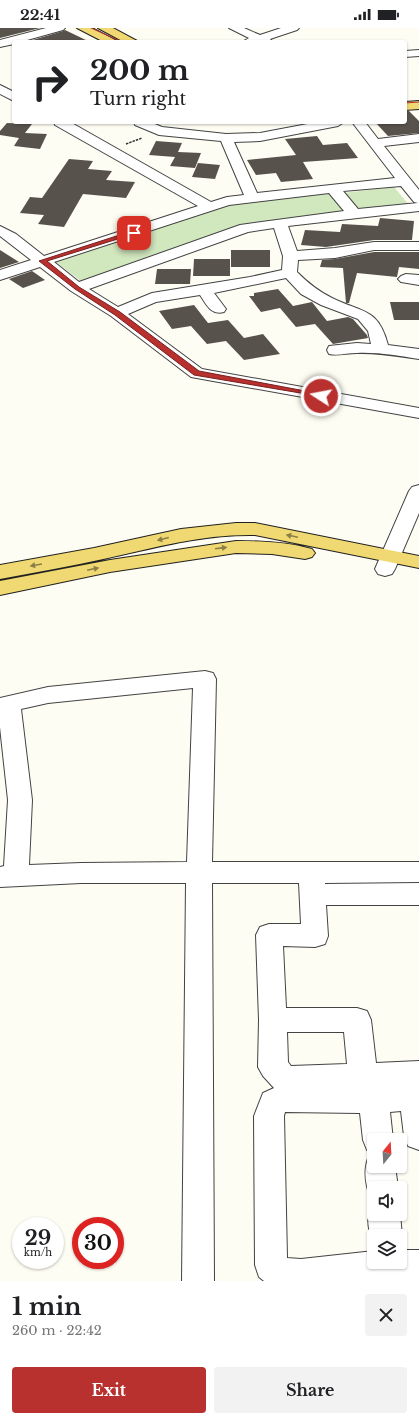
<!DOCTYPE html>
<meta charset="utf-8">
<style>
:root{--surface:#fff;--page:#f2f2f2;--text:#202124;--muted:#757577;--accent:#b8312f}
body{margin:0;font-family:"Libre Baskerville",serif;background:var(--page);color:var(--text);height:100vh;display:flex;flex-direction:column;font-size:15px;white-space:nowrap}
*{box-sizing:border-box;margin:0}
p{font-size:13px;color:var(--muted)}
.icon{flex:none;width:22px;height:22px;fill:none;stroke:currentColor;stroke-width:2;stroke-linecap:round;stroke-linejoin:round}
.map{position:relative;height:1253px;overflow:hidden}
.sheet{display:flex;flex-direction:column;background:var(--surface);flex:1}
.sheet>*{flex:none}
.top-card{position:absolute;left:12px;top:12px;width:395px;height:84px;border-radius:4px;box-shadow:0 1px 3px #0004;background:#fff;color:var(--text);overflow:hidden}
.needle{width:26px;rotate:18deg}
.fabs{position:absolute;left:367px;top:1105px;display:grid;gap:8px}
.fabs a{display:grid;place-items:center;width:40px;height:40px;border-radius:4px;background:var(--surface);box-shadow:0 1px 3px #0004;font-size:20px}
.speed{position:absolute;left:12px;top:1189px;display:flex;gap:8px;font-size:20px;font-weight:700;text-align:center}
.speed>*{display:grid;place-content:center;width:52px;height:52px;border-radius:50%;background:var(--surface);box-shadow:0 1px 3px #0004;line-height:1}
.speed small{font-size:10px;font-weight:400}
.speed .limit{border:6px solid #d22;background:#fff;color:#111}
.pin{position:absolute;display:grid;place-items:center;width:34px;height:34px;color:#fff;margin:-17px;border-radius:8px;box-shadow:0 2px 6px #0006}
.me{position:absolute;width:44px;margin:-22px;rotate:281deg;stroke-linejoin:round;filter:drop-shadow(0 0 3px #0008)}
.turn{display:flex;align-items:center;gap:14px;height:84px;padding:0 12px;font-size:18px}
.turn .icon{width:52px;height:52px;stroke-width:2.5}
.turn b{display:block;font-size:28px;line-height:34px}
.round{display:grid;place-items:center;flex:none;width:42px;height:42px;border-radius:4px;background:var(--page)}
.head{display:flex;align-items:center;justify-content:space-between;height:68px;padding:0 12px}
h1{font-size:24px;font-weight:800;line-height:30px}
.button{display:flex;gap:8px;margin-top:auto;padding:8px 12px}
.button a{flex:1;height:46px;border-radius:4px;background:var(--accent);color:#fff;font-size:16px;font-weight:800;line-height:46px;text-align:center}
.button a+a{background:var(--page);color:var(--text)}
.status{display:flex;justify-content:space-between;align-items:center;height:28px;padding:0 20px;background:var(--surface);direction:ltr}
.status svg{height:11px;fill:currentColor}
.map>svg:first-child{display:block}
.green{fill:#d1e7be}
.building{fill:#58524d}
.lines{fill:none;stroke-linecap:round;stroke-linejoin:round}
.minor-casing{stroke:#434343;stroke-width:2}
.major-casing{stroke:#212121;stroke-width:2}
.path{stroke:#323232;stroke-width:1.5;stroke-dasharray:2.5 1;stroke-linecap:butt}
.minor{fill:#fff;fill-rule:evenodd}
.major{fill:#f0d872;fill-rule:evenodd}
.tram{stroke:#b8312f;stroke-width:1}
.oneway{fill:#8b7e46}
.route{fill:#b8312f;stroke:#78201f}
</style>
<div class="status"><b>22:41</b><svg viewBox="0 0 49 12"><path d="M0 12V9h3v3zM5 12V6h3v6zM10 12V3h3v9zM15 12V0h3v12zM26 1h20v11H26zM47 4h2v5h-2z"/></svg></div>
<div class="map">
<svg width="419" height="1253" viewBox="0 0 419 1253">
<rect width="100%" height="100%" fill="#fefdf3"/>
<path class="green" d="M394,159L410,178L358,184L343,165Z
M332,165L347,185L237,198L82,254L56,234L210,182L233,176Z"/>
<path class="building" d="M0,0H40L0,10Z
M65,2L90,14H26L63,3Z
M405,83H409L419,93V105L388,108L375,94H405Z
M7,95L32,96L25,105L47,106L40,121L14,118L19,110L0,107V103Z
M317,108L323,117L347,115L358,130L303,134L313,151L281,154L276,145L256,147L247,132L296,127L285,111Z
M156,113L182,115L178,124L201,125L195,140L170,138L175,129L149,127Z
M69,131L93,133L88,141L112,143L106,152L135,154L126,170L83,166L64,199L38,196L44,187L20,185L30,169L42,170Z
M198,135L220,137L215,151L192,149Z
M380,190L414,193L412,212H374L326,219L301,217L305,202L340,204L342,196L378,198Z
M0,222L19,234L0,240Z
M231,222H270V239H231Z
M374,224H419V241L399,239L397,249L357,245L349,275H346L343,240L320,239L322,232L335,231Z
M194,231H230V248H193Z
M157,241H191L190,256H155Z
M32,243L45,252L23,260L9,251Z
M278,261L293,278L312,274L327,293L348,289L353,291L367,307L368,310L333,316L315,296L296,299L280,280L261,284L249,268H254V265Z
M390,274H419V292H394Z
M194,277L208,295L228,292L244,310L263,306L280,326L244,332L226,313L207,316L191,298L172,301L159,283Z"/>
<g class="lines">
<g class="minor-casing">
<path id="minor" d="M46,0H65L63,2L20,14H14V16L0,19V12Z
M229,0H244L260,7L281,0H299L297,2L270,11L273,14H242L249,10Z
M419,22V28L405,29V23Z
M0,57L14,64V73L0,66Z
M54,94H70L211,174L227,169L244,167L221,113L159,107L135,97L134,94H150L162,99L226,106L260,105L318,94H344L338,98L260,113L234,114L257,165L395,150L352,94H365L378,111L419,106V114L384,118L419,162V183L288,198L297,223L335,220L374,214H419V222H374L335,230L298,232L297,244C308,255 318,263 332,270C362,285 378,279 388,317L419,321V331C399,328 378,324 357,325C347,325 338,328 329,326L327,322L329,318L357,315L371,316L368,303L358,291L321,277L301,266L286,250L214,265L226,281L224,284C211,288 206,276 200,267L156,274L128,286L202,341L419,380V390L191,349L111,288L71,263L40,239L0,252V242L31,232L0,208V198L16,206L44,228L198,178L55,97ZM401,158L414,174L418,175L358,181L343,163ZM329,165L344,183L240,197L79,254L54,234L229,177ZM274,200L283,228L282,242L250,249L152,265L118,279L89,261L248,204Z
M406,246L419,247V257L401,254L398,251L401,248Z
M419,457V485L395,541L392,546L385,548L378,546L375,541L409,463L412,459Z
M205,643L213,645L216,651L212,834H419V854L325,855V856L419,855V877H326L328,908L325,916L315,919L283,918L286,980H357L367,983L371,992L376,1035L419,1033V1122L408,1118L404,1108L401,1083L390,1084L393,1112H374V1125L367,1122L363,1112L360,1085L285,1084L284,1088L287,1230L301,1231L374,1223V1234H400V1222H419V1253H264L259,1249L255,1237L254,1088L263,1065L274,1060L263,1048L258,1039L259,992L256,907L260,899L269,896H301L299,855H212L214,1253H182L186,855H81L0,859V839L4,838L8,772L0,699V670L48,659ZM193,660L187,834L81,835L29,837L32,772L21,681L48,675ZM287,1004H344L347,1036L291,1038L288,1034Z
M374,1126V1138H395L398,1160H374V1172L371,1171C365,1156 363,1142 369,1128Z
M374,1174V1186H400L402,1208L400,1213V1208H374V1218C369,1205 364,1186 374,1174Z"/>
</g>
<g class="major-casing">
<path id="major" d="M77,0H92L119,14H104Z
M98,0H113L139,14H124Z
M419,73V81L405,82V74Z
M236,495H255L419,528V540L255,507C204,506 157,519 108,530C72,538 36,544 0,551V537L94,520L181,501Z
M236,513C262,513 287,514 312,521L315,525L312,529L305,531L272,526L236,525L110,544L0,567V553L110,532Z"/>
</g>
<path class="path" d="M126,116L142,110"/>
<use href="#minor" class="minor"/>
<use href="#major" class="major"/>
<path class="tram" d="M91,0L122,14
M405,75L419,74"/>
</g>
<defs><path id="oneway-solid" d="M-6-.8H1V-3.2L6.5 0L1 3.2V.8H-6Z"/></defs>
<g class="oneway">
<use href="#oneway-solid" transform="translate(292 508) rotate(-168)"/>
<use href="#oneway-solid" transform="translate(163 511) rotate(166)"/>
<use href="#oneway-solid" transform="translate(221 520) rotate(-7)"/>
<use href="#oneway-solid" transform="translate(36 537) rotate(170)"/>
<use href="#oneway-solid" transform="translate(93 541) rotate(-12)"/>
</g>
<path class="route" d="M132,203L137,205L47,233L79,259L120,284L199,343L321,366H324V369L194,347L115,287L75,261L39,233Z"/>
</svg>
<div class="fabs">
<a><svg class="needle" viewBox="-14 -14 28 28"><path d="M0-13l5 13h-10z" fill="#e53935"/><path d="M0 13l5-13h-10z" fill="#757577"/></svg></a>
<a><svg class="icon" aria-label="sound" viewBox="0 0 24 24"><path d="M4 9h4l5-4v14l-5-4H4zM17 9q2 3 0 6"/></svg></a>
<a><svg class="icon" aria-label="layers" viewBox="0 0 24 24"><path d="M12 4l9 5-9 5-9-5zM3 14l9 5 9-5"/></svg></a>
</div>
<div class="speed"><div>29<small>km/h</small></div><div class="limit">30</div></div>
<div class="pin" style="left:134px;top:205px;background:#d93025"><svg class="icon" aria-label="arrive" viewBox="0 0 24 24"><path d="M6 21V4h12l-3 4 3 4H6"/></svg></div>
<svg class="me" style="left:321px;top:368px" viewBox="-20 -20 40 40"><circle r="17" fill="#b8312f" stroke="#fff" stroke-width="3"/><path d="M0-11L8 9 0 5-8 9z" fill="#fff"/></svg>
<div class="top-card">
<div class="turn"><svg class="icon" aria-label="right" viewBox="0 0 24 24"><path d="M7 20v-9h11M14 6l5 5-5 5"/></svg><div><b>200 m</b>Turn right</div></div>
</div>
</div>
<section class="sheet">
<div class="head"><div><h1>1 min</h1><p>260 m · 22:42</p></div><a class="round"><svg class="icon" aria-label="close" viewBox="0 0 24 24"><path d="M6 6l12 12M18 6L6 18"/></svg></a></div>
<div class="button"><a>Exit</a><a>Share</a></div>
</section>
